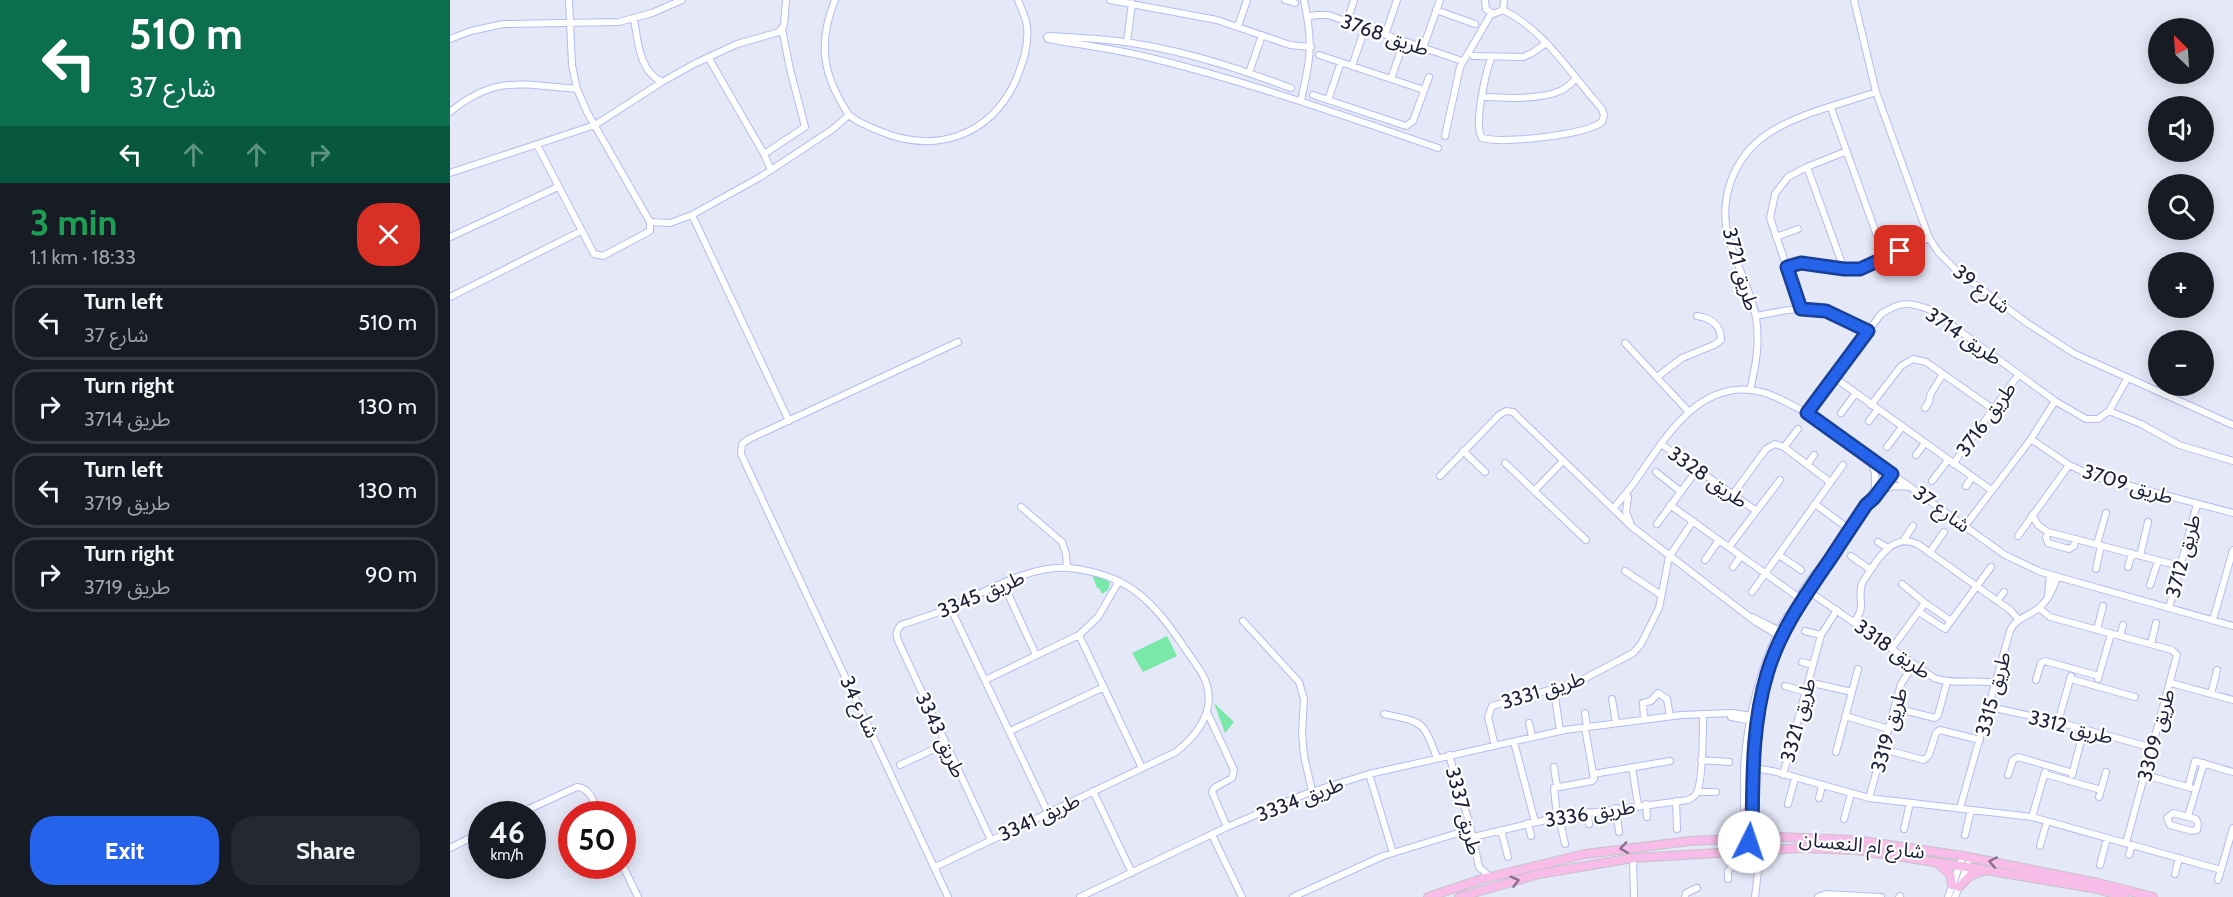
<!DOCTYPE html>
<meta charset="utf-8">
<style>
:root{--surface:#171b24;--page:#242831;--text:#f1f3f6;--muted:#9ea1a6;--line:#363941;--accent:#2563eb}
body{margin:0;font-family:Cabin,"Noto Sans Arabic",sans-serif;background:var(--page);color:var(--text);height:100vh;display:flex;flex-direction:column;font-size:22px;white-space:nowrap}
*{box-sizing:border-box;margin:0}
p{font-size:20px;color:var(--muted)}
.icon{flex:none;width:33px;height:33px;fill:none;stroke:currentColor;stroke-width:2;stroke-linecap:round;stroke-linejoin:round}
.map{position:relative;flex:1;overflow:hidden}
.details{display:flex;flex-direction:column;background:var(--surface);width:450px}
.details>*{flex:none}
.top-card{background:#0b6e4f;color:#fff;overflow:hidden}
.needle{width:39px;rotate:335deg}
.controls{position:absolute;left:1698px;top:18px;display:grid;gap:12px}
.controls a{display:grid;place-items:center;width:66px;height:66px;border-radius:50%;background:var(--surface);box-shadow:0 3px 15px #0003;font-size:30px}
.speed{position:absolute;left:18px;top:801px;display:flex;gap:12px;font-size:30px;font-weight:700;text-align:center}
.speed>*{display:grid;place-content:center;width:78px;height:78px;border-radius:50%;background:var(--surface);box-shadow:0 3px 15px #0003;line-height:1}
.speed small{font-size:15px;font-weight:400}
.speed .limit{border:9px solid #d22;background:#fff;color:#111}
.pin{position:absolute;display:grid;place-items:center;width:51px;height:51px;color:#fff;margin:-26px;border-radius:12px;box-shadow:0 3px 9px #0006}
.me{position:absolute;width:66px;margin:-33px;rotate:4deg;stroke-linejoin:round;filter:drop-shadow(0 0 4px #0008)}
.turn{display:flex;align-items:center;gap:21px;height:126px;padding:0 30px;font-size:27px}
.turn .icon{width:78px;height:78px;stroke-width:2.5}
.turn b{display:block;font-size:42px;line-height:51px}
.lanes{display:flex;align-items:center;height:57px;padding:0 30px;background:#0003;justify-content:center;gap:30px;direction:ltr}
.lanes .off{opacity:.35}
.round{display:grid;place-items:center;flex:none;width:63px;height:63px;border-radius:24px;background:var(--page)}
.headline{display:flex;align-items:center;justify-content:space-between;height:102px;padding:0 30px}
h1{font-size:36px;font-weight:800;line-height:45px;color:#1e9e55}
.action{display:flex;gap:12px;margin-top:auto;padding:12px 30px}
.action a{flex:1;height:69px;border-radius:24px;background:var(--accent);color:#fff;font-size:24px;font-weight:800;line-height:69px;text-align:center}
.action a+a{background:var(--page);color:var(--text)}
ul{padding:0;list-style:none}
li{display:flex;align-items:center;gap:18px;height:75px;margin:0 12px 9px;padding:0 18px;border:3px solid var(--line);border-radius:24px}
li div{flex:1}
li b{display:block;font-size:22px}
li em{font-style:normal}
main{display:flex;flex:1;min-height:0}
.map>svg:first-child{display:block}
.green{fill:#79e9a9}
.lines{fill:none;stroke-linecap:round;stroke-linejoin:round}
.minor-casing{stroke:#b3bcf4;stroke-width:8}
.major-casing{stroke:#c4c5cc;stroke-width:10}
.minor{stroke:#fff;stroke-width:6}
.major{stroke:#f7bce8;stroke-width:8}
.oneway{stroke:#8a6e92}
.route-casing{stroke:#184099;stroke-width:15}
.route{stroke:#2563eb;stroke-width:10}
.labels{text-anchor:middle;stroke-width:4.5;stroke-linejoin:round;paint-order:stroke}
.street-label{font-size:20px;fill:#1e213b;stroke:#fff}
</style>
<main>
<section class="details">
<div class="top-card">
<div class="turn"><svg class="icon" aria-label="left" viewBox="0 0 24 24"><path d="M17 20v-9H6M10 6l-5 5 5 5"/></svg><div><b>510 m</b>شارع 37</div></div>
<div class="lanes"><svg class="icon" aria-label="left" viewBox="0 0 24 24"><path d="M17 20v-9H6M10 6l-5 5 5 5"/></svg><svg class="icon off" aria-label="ahead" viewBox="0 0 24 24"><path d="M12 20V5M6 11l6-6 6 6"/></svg><svg class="icon off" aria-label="ahead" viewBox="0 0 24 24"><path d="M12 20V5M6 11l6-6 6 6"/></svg><svg class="icon off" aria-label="right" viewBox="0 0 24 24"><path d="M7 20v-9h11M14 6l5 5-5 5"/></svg></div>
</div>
<div class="headline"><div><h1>3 min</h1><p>1.1 km · 18:33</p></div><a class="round" style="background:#d93025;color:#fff"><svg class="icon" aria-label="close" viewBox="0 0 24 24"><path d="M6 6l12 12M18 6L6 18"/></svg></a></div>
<ul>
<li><svg class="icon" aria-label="left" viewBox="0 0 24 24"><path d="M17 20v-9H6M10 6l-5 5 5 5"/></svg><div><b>Turn left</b><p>شارع 37</p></div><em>510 m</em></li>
<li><svg class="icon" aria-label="right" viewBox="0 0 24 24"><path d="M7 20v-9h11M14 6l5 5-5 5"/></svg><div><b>Turn right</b><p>طريق 3714</p></div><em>130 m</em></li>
<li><svg class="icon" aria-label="left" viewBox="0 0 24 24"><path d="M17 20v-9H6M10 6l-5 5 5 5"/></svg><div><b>Turn left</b><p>طريق 3719</p></div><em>130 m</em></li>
<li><svg class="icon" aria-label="right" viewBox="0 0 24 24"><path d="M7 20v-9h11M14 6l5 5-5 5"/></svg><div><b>Turn right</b><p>طريق 3719</p></div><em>90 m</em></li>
</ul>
<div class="action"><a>Exit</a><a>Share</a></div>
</section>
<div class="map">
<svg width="1783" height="897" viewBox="0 0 1783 897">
<rect width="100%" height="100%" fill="#e5e8f7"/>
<path class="green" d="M642,575H653L660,583L658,590L652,594L649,588H647Z
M717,636L727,656L693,672L682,653Z
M764,703L784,722L775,733Z"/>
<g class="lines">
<g class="minor-casing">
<path id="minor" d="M385,0C367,44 373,76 399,115
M660,0L767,20L840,45L861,47
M835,0L845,3
M1035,0L1036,9L1043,14L1053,10L1054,0
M1404,0L1426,92L1479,238L1489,253L1508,272L1577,323L1625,354L1783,425
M986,10L1025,24
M858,17L866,15H878L1012,61
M184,19C188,42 189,71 212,82
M897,21L904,0
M788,26L797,0
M935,35L947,0
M599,36L597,37L598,39C631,45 665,49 697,57C796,81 892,115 988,148
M599,36C636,38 673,40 709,48C754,57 797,72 841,88
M0,39L21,31L53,24L169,22L202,13L232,0
M677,42L682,3
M973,48L990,0
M869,55L974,90
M1023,56L1073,57L1082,53L1096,43
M258,57L314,154L321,170
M1041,58C1036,73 1023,125 1032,138C1054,144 1135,135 1152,122L1154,115L1152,109C1121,75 1095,30 1053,10
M902,66L915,28
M799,73L812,35
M941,79L954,41
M863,95L956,126L963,121L979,77
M1032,97C1054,98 1090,100 1110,91C1116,89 1121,83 1126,79
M851,100C861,58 863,43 854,0
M878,100L891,62
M1381,108L1435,258
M0,112C46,74 74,85 127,89
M995,136L1010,67L1041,14
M87,145L144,254L153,256L200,231V222L137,112L127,89L122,65L119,0
M314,154L355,127L340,69L332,29
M1357,167L1394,269
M0,173L145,125L212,82L244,64L287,44L329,32L334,25L336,0
M242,215L339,421
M200,222L220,223L242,215L312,176L383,129L399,115C407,122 417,126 427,130C484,155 540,137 566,80C573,62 579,46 577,26C576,18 571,8 568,0
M0,237L108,187
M1326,237L1348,229
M1337,267L1351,263L1394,269H1410L1479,238
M0,297L131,231
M1351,309L1320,218L1325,194L1338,177L1357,167L1397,151
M1306,316C1328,312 1353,305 1376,311C1390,315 1404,326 1418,331
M1175,343L1238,411
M1207,377L1232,358L1264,345L1271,340C1271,325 1261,318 1247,316
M1385,378L1541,490
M1300,390C1306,365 1310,343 1306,318C1301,291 1287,266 1279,240C1268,201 1282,159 1316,135C1345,114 1392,104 1426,92
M1421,405L1451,366L1463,359L1476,362L1543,409
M1475,408L1479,402L1480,395L1493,374
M1659,411L1691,424L1729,445L1783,461
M1357,413L1431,314C1451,301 1459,302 1481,310L1605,401L1636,419H1648L1659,411L1677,379
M1391,413L1406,393
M1419,421L1428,409
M1581,439L1619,465L1643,476L1783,513
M1211,444L1305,510
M1334,447L1348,429
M1437,447L1452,427
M1013,451L1035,472
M1466,455L1475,443
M1421,461L1425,473V486
M1055,463L1136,540
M1503,464L1569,374
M1357,465L1364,455
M1206,472L1230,491
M990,476L1049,415L1056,411L1063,412L1181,526L1306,622L1331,637
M1482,481L1498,460
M1516,486L1522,477
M1432,490L1445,486L1460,487
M1084,491L1113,461
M1283,494L1316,449L1325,444L1334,447L1380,482
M1178,497L1176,512L1180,522
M1419,503L1442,474
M1365,504L1399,529
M1220,505L1348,597
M571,507L612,542L616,554L617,568
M1163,509C1171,499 1179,490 1186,480C1213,441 1245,384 1301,390C1321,392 1339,404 1357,413L1555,555L1591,572L1783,626
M1582,515L1588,525L1598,532L1730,566
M1207,524L1247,470
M1515,526L1581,439L1605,401
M1598,532L1596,537L1598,543L1619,549L1624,546L1625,539
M1568,536L1619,465
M1453,541L1463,526
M1428,542L1438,548
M1647,544L1656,513
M1279,547L1330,480
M1480,552L1494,532
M1329,555L1351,570
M1401,556L1421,570
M1690,556L1698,522
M1255,560L1269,540
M1283,567L1291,556
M1678,567L1682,553
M1646,569L1651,545
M1175,571L1211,595
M553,583L586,655
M1452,584L1475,603
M1700,585L1708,561
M1354,588L1484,678C1502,685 1525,679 1546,683
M1302,592L1393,465
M1352,592L1365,573
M1598,595L1600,575
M1547,601L1554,592
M500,607L598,813
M1589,608L1600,617L1722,650L1727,655L1676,843
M1719,608L1747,504
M1469,612L1495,629L1541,567
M1302,617L1330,631
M1763,620L1783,550
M793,621L849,682L854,699L852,732L854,756L862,791
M1404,622C1417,606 1407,600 1412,583C1425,564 1441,530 1469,545L1560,610L1569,620
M1647,630L1653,606
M1355,631L1371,635
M629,635L692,768
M1670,636L1673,625
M1701,644L1706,623
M1442,648L1475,603L1501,621
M1352,662L1363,665
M1621,679L1685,697
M1648,679L1661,634
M535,680L629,635L648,617L669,581
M1586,680L1591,663L1595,661L1649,676
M1358,682L1402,692
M1721,683L1783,700
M1335,686L1356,692
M1104,690L1110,731
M1761,694L1767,670
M1162,699L1166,723
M1540,707L1608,722L1703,748
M1445,708L1485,718L1488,715L1497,682
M757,712L784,770L782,778L764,788L762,792L777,827
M1135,713L1137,727
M934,714C974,723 972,719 987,758
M1395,716L1439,729
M1281,717L1303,721
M1194,719L1193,703L1201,701L1208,693L1217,699L1220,716
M1608,722L1621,676
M1079,723L1082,737
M560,731L654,687
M1064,742L1085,822
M1045,746L1038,717L1042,706L1128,682L1183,653L1191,644L1209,608L1219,557L1243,521
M1433,749L1474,760L1479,755L1486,733L1490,730L1530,740
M1386,752L1408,669
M999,755L1021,829L1029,867L1040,877
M1251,760L1279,762
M450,765L495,744
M1294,766L1327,772L1419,798L1582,817L1771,870
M1104,767L1107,787
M1182,767L1188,805
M919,774L943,853
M1143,774L1220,761
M1595,774L1651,790
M1333,775L1371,635L1387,610
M1558,775L1563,760L1568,757L1623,773
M1622,775L1634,729
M1695,775L1741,788
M1738,787L1745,761L1783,772
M643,791L682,873
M1248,792H1266
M1649,797L1656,772
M1369,798L1372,786
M1419,798L1451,684L1464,664
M1226,801L1227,829
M1196,804L1197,817
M1338,804L1345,778
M1166,808L1169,832
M1510,808L1560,631C1565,619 1576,617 1586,610C1598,602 1603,589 1607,577
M1138,812L1139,824
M1723,813L1746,819L1748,824L1747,830L1742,831L1720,825L1717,818Z
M68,814L127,787C141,788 144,803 149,814
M1738,816L1754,763
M1107,817L1104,788L1142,781L1144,779L1135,728
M1109,817L1115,844
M1582,817L1595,772
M1394,819L1401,794
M1078,823L1081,836
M1454,829L1460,803
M1051,830L1058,857
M762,835L792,897
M1515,835L1521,810
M1023,837L1109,817L1238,800C1242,798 1244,797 1246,794C1253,784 1253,729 1253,714
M1590,846L1597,821
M0,848L32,832
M1296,851C1295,826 1293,801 1294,776C1295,726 1311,659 1337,616
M1302,851C1300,786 1301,713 1324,652C1338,617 1359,589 1381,558C1400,530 1418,499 1437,470
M1679,855L1682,845
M1183,858L1184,897
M172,864L188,897
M1650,865L1657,838
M485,867L726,752C747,735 766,711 756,682C751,669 741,658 734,647C702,600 678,574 619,568C580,565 537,591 503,606C486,614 469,619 451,625C445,631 446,636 449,643L541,840
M1725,874L1729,858
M1278,879V871L1286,863H1303L1308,871L1305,897
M1768,880L1783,828
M498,897L291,454L292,444L299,439L508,342
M630,897L777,827L858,793L919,774L1115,730L1231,715L1282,713L1309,717
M843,897L933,856L1021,829
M1235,897L1236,893L1247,888
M1368,897L1376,894L1431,897
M1449,897L1450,896
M1498,897L1513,856
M1505,897L1518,864"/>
</g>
<g class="major-casing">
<path id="major" d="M1302,821L1307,829L1321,835
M1280,839L1289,830L1295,812
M1488,864L1500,874L1502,885
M1509,887L1521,875L1533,871
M978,897L1032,879L1135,854L1240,841L1330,837L1406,840L1513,856L1648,883L1703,897
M1009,897L1089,874L1183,858L1353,848L1406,850L1517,867L1648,889L1674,897"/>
</g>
<use href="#minor" class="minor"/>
<use href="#major" class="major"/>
</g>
<defs><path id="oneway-chevron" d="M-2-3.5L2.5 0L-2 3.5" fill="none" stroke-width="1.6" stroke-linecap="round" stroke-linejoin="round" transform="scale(1.5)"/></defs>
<g class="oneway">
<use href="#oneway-chevron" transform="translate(1174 848) rotate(172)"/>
<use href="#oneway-chevron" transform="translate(1543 862) rotate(-169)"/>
<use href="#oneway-chevron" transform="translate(1065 881) rotate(-15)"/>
</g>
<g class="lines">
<g class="route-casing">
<path id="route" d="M1299,842L1302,838C1303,783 1301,728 1317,674C1330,630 1355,596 1381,558C1392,541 1404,523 1416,505L1424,498L1442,474L1357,413L1418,331L1376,311L1351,309L1337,267L1351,263L1394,269H1410L1450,251"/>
</g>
<use href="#route" class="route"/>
</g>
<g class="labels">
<g class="street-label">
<text transform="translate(935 35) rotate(19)" y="7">طريق 3768</text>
<text transform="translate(1291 269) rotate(74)" y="7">طريق 3721</text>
<text transform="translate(1532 289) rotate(38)" y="7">شارع 39</text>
<text transform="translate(1514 336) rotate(34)" y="7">طريق 3714</text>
<text transform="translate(1536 419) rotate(-54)" y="7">طريق 3716</text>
<text transform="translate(1258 477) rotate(35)" y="7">طريق 3328</text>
<text transform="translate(1678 484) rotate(17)" y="7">طريق 3709</text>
<text transform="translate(1492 509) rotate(36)" y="7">شارع 37</text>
<text transform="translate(1733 556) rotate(-75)" y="7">طريق 3712</text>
<text transform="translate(531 594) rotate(-23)" y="7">طريق 3345</text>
<text transform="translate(1443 649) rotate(35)" y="7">طريق 3318</text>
<text transform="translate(1093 690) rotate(-17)" y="7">طريق 3331</text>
<text transform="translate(1543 694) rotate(-75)" y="7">طريق 3315</text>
<text transform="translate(410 707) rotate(65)" y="7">شارع 34</text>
<text transform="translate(1348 720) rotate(-75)" y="7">طريق 3321</text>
<text transform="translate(1621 727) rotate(14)" y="7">طريق 3312</text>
<text transform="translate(1439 730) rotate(-74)" y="7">طريق 3319</text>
<text transform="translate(491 735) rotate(65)" y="7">طريق 3343</text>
<text transform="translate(1706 735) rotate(-75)" y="7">طريق 3309</text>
<text transform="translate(850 799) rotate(-21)" y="7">طريق 3334</text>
<text transform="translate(1014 811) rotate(75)" y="7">طريق 3337</text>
<text transform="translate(1140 813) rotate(-9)" y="7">طريق 3336</text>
<text transform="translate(589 817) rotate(-25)" y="7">طريق 3341</text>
<text transform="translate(1412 845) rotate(6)" y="7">شارع ام النعسان</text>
</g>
</g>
</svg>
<div class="controls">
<a><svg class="needle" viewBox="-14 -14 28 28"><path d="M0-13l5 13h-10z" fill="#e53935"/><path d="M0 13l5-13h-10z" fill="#9ea1a6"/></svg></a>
<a><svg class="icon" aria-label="sound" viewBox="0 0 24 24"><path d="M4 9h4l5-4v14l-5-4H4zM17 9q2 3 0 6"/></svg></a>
<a><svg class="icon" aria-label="search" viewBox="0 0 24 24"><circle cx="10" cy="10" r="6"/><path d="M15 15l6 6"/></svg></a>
<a>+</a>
<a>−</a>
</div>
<div class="speed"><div>46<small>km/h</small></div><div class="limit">50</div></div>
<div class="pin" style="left:1450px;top:251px;background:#d93025"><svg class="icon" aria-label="arrive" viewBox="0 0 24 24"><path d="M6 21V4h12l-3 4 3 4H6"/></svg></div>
<svg class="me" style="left:1299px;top:842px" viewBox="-20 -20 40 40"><circle r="19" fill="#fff"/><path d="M0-13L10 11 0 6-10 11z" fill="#2563eb"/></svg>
</div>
</main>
